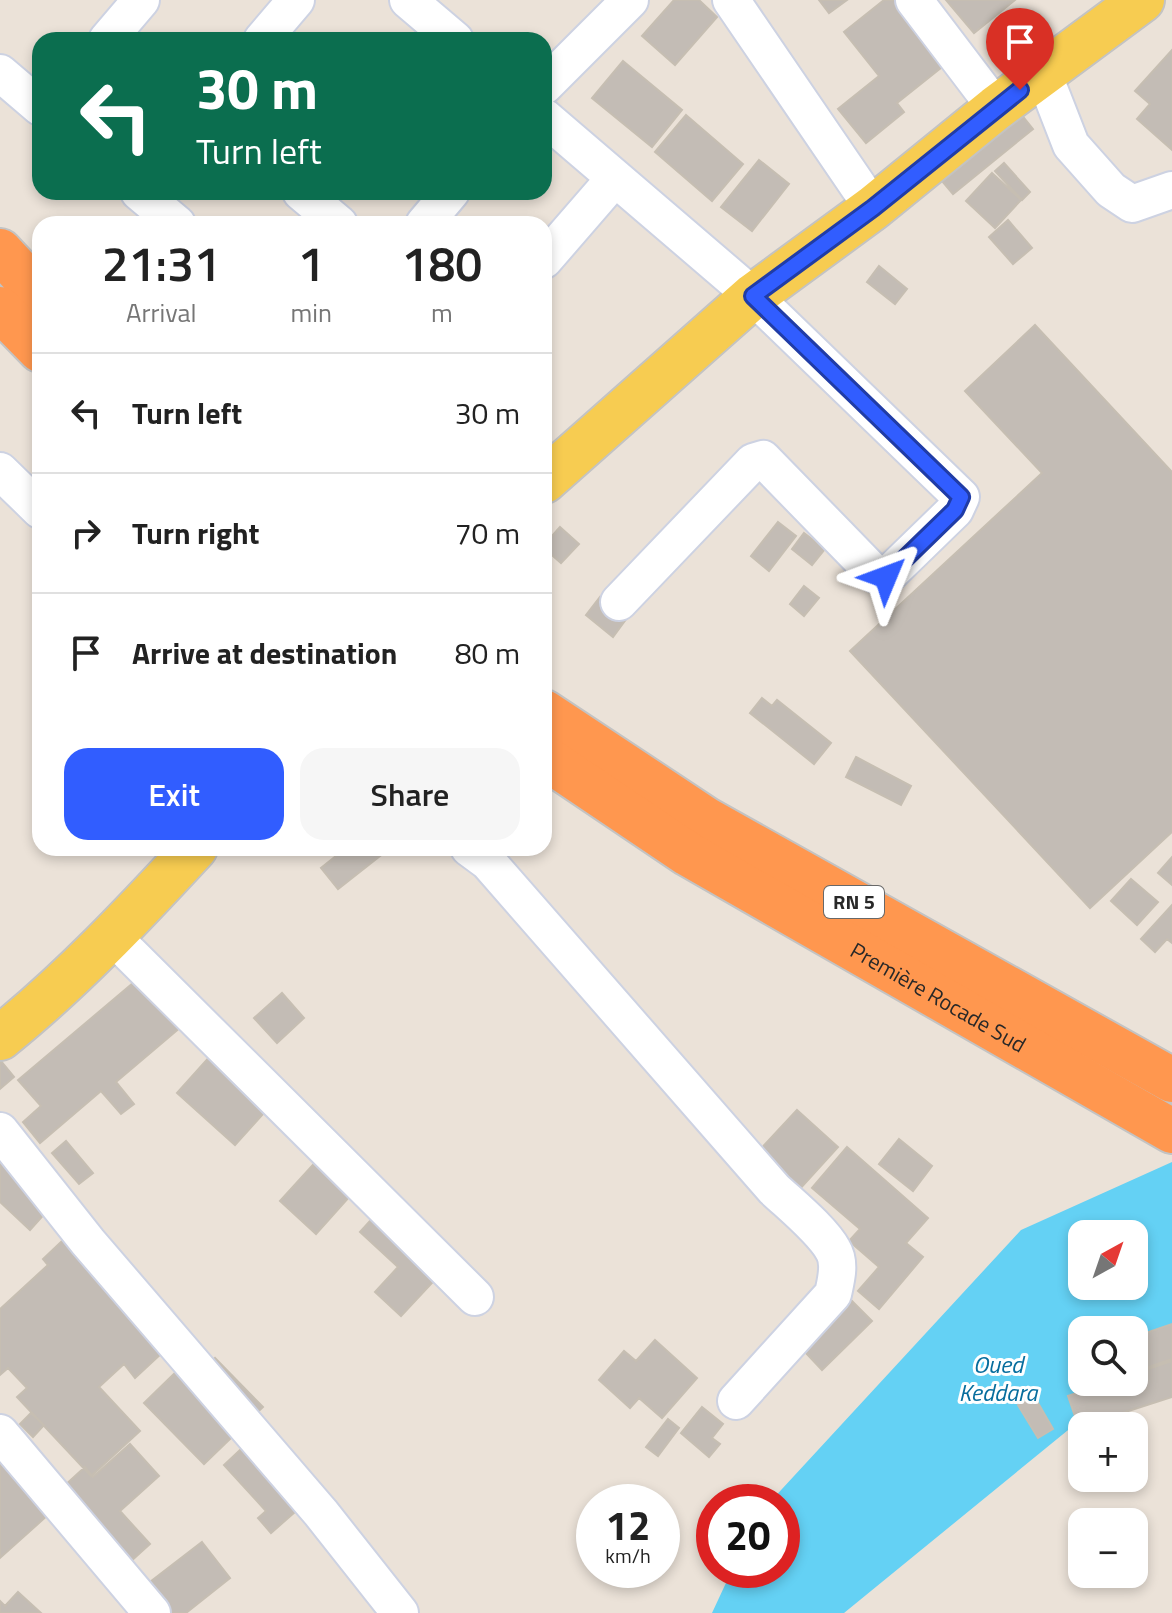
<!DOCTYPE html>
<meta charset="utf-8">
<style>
:root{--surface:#fff;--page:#f6f6f6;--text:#222;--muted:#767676;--line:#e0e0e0;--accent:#315dff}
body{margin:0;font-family:"Titillium Web",sans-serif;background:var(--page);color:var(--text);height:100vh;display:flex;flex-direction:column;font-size:30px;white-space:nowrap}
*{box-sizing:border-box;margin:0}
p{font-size:26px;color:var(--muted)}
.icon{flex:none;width:44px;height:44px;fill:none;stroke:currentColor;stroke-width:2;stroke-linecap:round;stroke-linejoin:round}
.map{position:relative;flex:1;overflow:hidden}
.drawer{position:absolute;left:32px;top:216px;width:520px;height:640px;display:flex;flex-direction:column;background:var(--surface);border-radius:24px;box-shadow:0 4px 12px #0003}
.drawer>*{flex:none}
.top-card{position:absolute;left:32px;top:32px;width:520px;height:168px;border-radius:24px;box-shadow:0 4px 12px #0003;background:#0b6e4f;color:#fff;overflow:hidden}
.needle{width:52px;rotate:40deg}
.tools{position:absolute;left:1068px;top:1220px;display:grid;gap:16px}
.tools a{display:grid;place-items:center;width:80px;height:80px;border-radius:16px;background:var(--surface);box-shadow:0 4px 12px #0003;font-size:40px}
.speed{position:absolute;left:576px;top:1484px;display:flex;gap:16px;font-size:40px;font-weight:700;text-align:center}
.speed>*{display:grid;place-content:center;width:104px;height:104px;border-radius:50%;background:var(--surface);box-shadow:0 4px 12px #0003;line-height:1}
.speed small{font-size:20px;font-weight:400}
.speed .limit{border:12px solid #d22;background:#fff;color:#111}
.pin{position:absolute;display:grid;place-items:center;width:68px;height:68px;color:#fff;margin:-82px -34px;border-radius:50% 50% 50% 0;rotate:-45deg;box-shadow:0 0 8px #0007}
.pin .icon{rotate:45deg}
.me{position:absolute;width:88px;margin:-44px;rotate:46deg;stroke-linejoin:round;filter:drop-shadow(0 0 6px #0008)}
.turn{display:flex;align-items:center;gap:28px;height:168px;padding:0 32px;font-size:36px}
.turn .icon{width:104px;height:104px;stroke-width:2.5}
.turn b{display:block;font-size:56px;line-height:68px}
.eta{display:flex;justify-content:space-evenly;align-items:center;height:136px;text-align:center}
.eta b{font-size:48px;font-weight:600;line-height:56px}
.action{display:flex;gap:16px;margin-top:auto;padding:16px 32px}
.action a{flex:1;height:92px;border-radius:24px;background:var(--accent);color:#fff;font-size:32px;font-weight:600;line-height:92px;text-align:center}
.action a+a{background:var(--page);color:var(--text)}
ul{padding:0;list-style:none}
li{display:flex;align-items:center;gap:24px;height:120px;padding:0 32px;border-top:2px solid var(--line)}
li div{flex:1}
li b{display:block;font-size:30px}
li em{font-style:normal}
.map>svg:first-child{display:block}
.water{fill:#64d1f4;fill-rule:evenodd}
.building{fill:#c3bcb5;stroke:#c6beb2;stroke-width:2}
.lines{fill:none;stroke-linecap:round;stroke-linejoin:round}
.minor-casing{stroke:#cdd2e2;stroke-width:40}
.major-casing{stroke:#c3c3c3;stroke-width:48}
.highway-casing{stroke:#c3c3c3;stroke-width:48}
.minor{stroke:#fff;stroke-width:36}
.major{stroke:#f7cc51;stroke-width:44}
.highway{stroke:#ff974f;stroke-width:44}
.route-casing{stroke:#203ca6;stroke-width:20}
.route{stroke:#315dff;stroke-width:14}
.labels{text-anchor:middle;stroke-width:6;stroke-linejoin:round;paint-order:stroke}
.shield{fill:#fff;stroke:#686868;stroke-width:2}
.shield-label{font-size:20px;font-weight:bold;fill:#282828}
.street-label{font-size:22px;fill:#282828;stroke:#fff}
.water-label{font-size:24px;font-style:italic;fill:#076d9d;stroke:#fff}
</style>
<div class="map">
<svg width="1172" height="1613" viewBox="0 0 1172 1613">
<rect width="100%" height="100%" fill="#ebe2d8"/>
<path class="water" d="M1172,1162V1346L1134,1377V1330H1082V1382H1127L844,1613H712L732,1570H782V1502H770L1021,1230ZM1082,1234H1134V1286H1082Z"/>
<path class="building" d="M674,0H699L717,17L675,65L642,36Z
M819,0H847L829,13Z
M884,0H903L952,59L897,103L904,112L866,143L838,109L879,76L844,32Z
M946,0H1015L974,33Z
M1172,50V150L1137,119L1150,104L1135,91Z
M623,61L682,110L652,147L592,98Z
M1017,109L1033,129L953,194L936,174Z
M686,115L743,164L712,201L655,152Z
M759,160L789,184L752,231L721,207Z
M1004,163L1030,192L1022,200L995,171Z
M992,173L1021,200L995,228L966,201Z
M1008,220L1032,248L1013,264L989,237Z
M879,266L907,289L895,304L867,282Z
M1035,325L1172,472V832L1090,908L850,651L1042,473L965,391Z
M778,522L796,536L769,571L751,556Z
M560,527L579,544L561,563L544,548V545Z
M804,533L825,549L812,565L792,549Z
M804,586L819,598L804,616L790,604Z
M600,597L627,618L613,637L586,615Z
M762,698L772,706L777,700L831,743L814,764L750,713Z
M856,757L911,786L901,805L846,777Z
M346,848H379L384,853L338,889L321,868Z
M1172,857V885L1158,873Z
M1131,879L1158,902L1137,925L1111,901Z
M1172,905V943L1167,939L1155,952L1141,939Z
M139,978L181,1027L116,1082L134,1104L121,1114L101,1091L40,1143L23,1122L41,1106L18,1080Z
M282,993L304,1018L277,1043L254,1018Z
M213,1053L271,1105L235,1145L177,1093Z
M0,1060L14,1077L0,1089Z
M797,1110L838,1147L797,1192L756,1154Z
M899,1139L932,1166L913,1191L879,1164Z
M66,1141L93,1173L79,1184L52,1153Z
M847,1147L928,1218L906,1243L923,1257L879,1309L858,1291L879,1267L849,1241L860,1229L812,1188Z
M14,1149L63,1193L30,1230L0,1202V1165Z
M322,1155L358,1187L316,1234L280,1201Z
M380,1210L444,1270L401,1316L375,1292L398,1267L360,1232Z
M80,1224L107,1253L88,1270L98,1281L179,1337L135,1378L124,1364L99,1387L140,1431L91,1476L17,1397L27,1388L8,1368L0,1375V1309L48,1265L43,1259Z
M839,1288L872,1321L822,1370L790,1336Z
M1172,1324V1359L1134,1372V1337Z
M655,1340L697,1378L662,1418L639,1398L630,1408L599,1380L624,1351L636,1361Z
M215,1358L263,1407L204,1464L144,1403L176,1372L189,1384Z
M1172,1361V1397L1082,1426L1079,1428L1068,1396L1110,1382H1134V1374Z
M1034,1396L1053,1429L1038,1438L1018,1405Z
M702,1407L723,1424L712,1438L720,1444L709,1457L681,1433Z
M31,1413L44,1425L33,1437L20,1424Z
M668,1419L679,1428L658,1456L646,1447Z
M255,1436L311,1498L271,1533L258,1518L266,1511L224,1465Z
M130,1444L159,1476L120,1511L150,1544L130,1562L63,1487L85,1467L93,1477Z
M0,1459L49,1514L0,1558Z
M202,1542L230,1578L186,1613H173L150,1582Z
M18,1592L41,1613H0V1601L5,1606Z"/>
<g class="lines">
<g class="minor-casing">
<path id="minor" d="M408,0L455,40
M731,0L873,208
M914,0L996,108
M107,40L141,0
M262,40L296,0
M0,73L40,107
M1043,73L1071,145L1111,190L1132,204L1172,190
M544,86L630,0
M544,117L753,296L961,497L955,510L886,577L875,574L763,459L753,462L619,602
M139,192L177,224
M301,192L339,224
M424,224L451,192
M544,260L615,178
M0,471L40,510
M469,848L488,862L774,1189C791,1205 822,1230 833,1250C841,1263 836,1280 833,1294L736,1401
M113,937L475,1297
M0,1131L88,1242L321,1513L400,1613
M0,1433L152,1613"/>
</g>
<g class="major-casing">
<path id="major" d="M544,481L753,296L873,208L996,108L1142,0
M0,1038C71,981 133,915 195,848"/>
</g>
<g class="highway-casing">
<g id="highway">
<path d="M0,251L40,294"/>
<path d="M0,309L40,350"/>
<path d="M544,712L707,820L1172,1080"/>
<path id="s1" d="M544,757L688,854L1172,1131"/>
</g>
</g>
<use href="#minor" class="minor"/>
<use href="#major" class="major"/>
<use href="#highway" class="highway"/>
</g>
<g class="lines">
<g class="route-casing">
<path id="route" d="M886,577L955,510L961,497L753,296L873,208L1020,90"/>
</g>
<use href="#route" class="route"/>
</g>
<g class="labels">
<rect class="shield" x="824" y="886" width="60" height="32" rx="6"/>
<g class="shield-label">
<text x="854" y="909">RN 5</text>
</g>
<g class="street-label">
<text dy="8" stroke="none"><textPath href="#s1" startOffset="462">Première Rocade Sud</textPath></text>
</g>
<g class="water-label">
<text x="998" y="1373">Oued<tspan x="998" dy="28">Keddara</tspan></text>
</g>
</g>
</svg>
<div class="tools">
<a><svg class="needle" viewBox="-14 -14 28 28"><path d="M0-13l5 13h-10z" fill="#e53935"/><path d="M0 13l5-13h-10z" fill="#767676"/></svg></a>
<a><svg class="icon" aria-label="search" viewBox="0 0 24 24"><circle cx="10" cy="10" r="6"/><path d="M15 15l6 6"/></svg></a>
<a>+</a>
<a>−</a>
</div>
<div class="speed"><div>12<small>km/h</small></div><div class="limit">20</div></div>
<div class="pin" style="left:1020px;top:90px;background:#d93025"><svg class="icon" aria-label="arrive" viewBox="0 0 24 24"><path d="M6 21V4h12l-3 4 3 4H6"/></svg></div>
<svg class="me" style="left:886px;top:577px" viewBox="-20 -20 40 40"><path d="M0-17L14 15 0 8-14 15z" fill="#315dff" stroke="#fff" stroke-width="4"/></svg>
<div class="top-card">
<div class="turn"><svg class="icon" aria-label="left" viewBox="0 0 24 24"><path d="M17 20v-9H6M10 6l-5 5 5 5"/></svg><div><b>30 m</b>Turn left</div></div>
</div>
<section class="drawer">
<div class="eta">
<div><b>21:31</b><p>Arrival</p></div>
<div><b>1</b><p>min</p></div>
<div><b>180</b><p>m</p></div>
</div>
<ul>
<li><svg class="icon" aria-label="left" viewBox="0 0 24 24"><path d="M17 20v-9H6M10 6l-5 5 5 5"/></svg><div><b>Turn left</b></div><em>30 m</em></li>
<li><svg class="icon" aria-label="right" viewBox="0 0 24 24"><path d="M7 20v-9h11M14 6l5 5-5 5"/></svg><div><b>Turn right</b></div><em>70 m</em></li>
<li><svg class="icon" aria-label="arrive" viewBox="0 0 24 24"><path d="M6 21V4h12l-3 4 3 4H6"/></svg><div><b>Arrive at destination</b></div><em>80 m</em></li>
</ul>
<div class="action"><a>Exit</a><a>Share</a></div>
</section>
</div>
